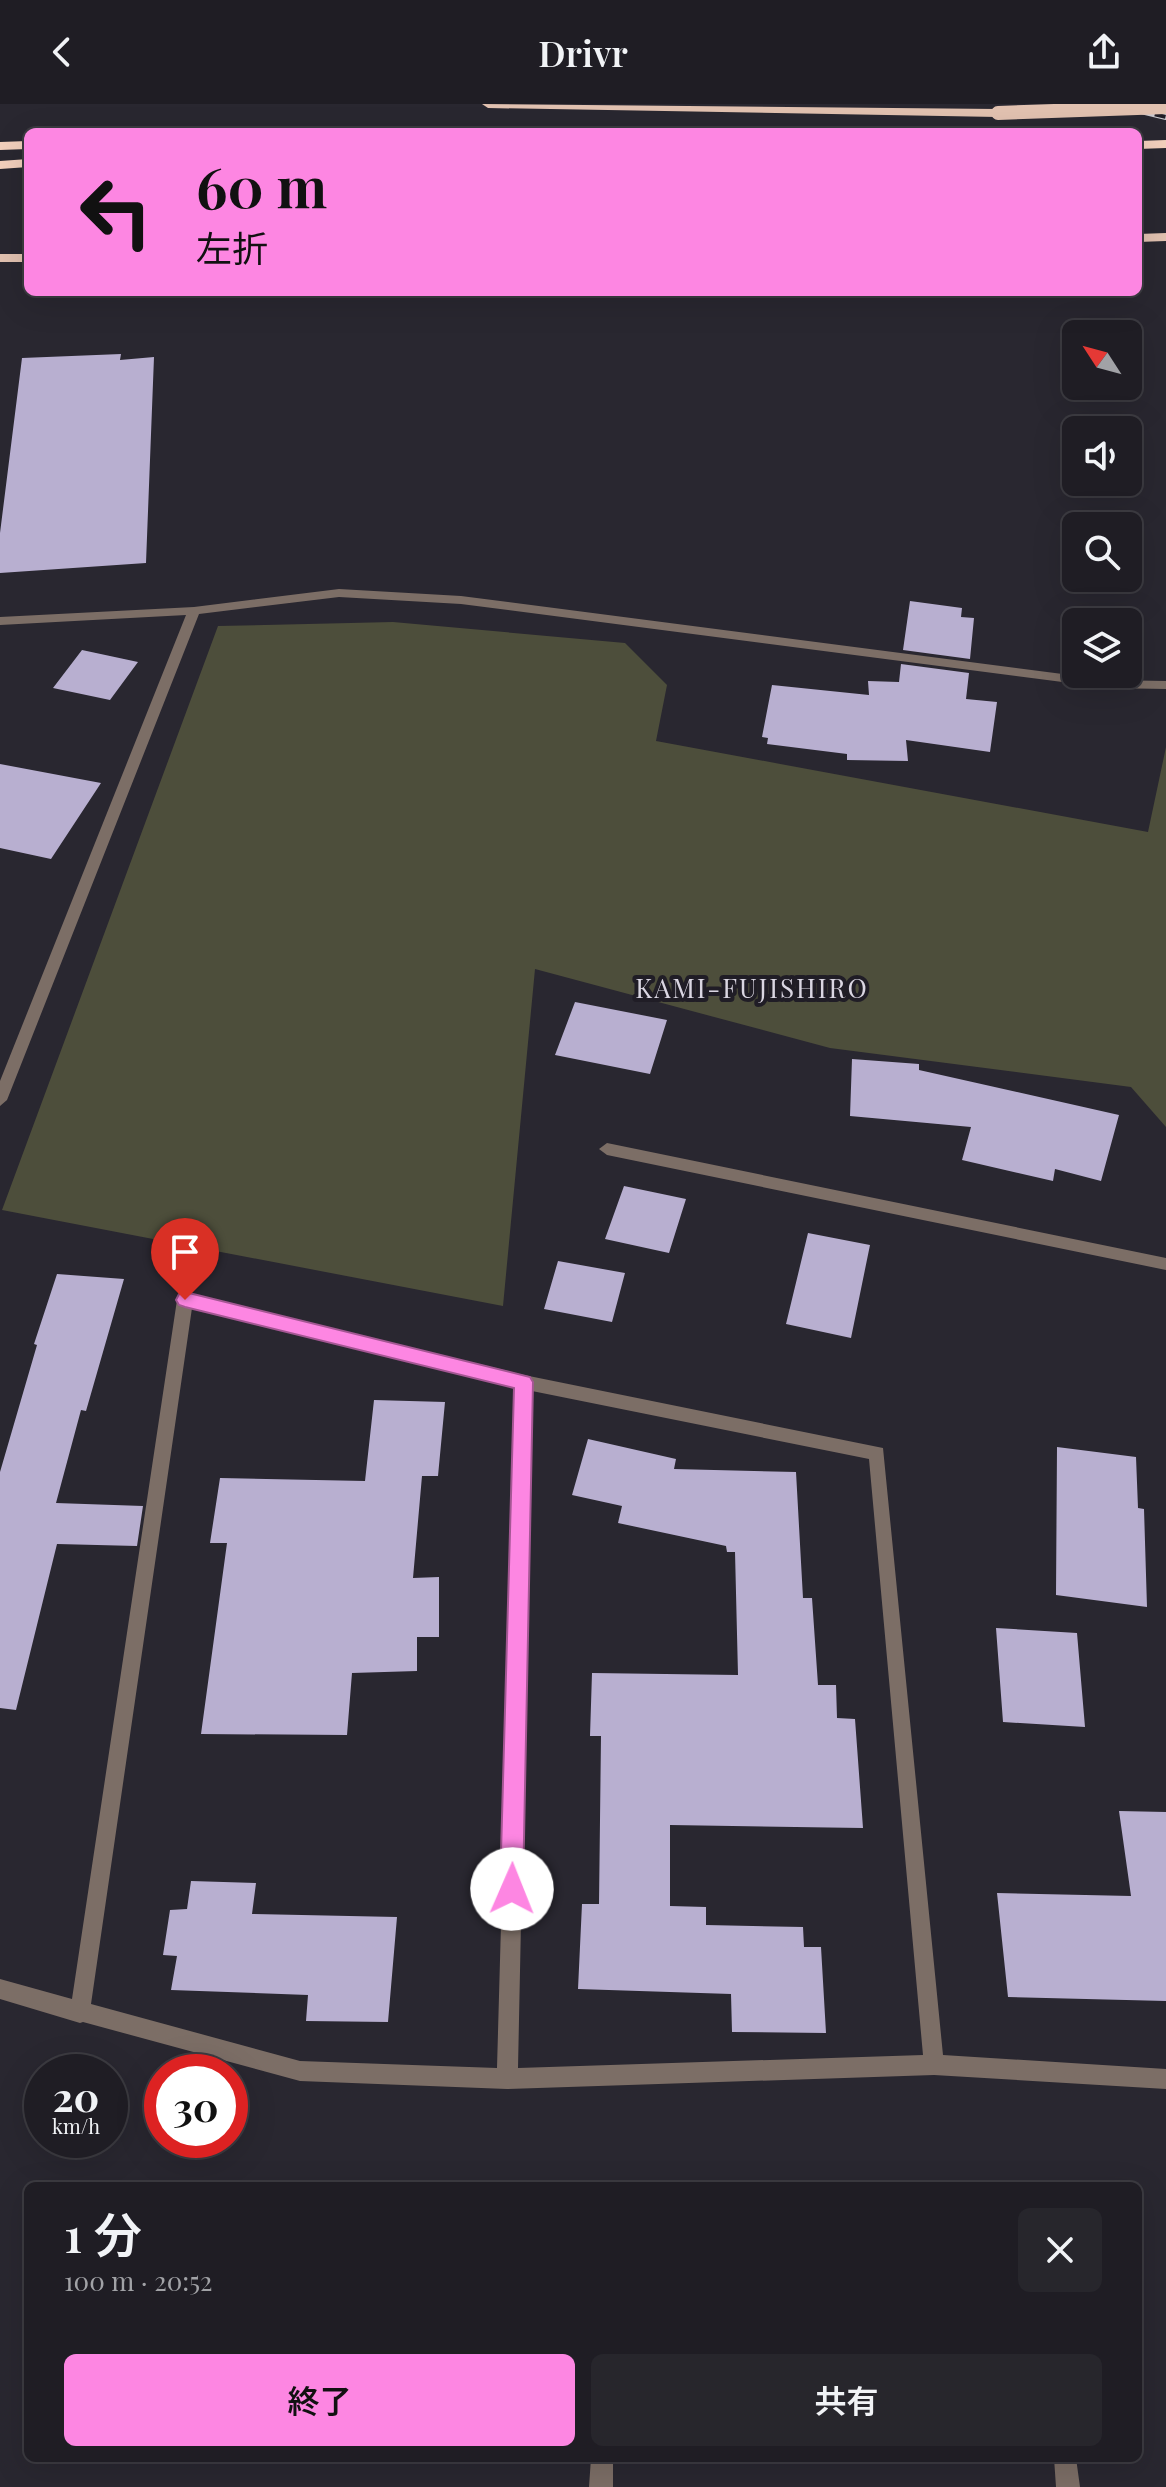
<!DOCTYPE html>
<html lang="ja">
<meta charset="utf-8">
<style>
:root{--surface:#1f1d24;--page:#27262c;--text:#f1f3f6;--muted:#a1a2a6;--line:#3c3b41;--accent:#fd86e2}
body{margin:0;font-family:"Playfair Display","Noto Sans JP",serif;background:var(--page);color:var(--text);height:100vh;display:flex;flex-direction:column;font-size:30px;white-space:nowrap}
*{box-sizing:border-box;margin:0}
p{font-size:26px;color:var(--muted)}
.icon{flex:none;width:44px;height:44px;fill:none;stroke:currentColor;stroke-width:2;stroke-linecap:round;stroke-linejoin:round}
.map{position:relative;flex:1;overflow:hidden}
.drawer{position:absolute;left:24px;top:2078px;width:1118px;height:280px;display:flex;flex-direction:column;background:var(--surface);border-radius:12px;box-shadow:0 8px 32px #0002,0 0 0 2px var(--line)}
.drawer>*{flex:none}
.top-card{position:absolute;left:24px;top:24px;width:1118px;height:168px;border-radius:12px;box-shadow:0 8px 32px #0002,0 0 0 2px var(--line);background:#fd86e2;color:#111;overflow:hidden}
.needle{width:52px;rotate:306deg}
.controls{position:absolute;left:1062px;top:216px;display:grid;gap:16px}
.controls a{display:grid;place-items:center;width:80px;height:80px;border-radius:12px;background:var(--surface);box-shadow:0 8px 32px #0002,0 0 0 2px var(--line);font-size:40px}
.speed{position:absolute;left:24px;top:1950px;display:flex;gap:16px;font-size:40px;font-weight:700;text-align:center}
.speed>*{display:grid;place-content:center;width:104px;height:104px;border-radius:50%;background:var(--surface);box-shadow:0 8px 32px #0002,0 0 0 2px var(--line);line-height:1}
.speed small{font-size:20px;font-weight:400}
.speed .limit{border:12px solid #d22;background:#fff;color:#111}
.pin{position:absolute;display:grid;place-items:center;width:68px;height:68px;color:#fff;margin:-82px -34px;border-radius:50% 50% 50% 0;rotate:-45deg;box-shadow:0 0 8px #0007}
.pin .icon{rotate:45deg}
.me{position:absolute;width:88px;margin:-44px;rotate:1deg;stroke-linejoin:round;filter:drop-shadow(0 0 6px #0008)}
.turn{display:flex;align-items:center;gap:28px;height:168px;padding:0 40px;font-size:36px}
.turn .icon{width:104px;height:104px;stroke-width:2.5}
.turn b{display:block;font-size:56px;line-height:68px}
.round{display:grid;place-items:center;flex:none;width:84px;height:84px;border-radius:12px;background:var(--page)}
.head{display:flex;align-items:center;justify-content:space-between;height:136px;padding:0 40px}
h1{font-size:48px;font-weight:600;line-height:60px}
.cta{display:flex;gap:16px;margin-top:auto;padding:16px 40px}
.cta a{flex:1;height:92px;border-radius:12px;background:var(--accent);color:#111;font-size:32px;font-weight:600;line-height:92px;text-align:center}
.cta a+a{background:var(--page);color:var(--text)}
header{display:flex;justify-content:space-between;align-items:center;height:104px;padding:0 40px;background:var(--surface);font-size:36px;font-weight:600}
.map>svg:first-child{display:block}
.green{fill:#4d4e3b}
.building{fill:#b8afd0}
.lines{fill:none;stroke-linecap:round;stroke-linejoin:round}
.service{fill:#7c6e66;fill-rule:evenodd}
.minor{fill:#7c6e66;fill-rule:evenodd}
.trunk{fill:#e1c1b0;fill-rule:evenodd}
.motorway{fill:#f2cfbc;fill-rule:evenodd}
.rail-casing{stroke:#c8c7cd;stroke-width:6}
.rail{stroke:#201d26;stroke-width:4;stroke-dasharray:11;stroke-linecap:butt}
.trunk-bridge{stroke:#e1c1b0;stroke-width:14}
.route{fill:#fd86e2;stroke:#a45793;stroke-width:2}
.labels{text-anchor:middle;stroke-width:8;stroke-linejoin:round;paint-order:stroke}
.quarter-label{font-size:26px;letter-spacing:2px;fill:#dad6e2;stroke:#201d26}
</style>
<header><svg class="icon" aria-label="back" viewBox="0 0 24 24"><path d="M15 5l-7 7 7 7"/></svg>Drivr<svg class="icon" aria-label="share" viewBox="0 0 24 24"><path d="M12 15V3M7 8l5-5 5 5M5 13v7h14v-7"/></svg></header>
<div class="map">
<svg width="1166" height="2383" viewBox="0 0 1166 2383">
<rect width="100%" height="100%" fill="#292730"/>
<path class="green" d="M393,518L625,539L667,581L656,637L1148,728L1166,643V1023L1131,983L830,944L535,865L503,1202L2,1106L218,522Z"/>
<path class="building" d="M121,250L120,256L154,253L146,459L0,469V429L22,254Z
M910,497L962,504L961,513L974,514L970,555L903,546Z
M82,546L138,558L110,596L53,584Z
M901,560L969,569L966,595L997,598L990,648L906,636L908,657L847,656V650L767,640L768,634L762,633L772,581L869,591L868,577L899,578Z
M0,660L101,679L51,755L0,744Z
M575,898L667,916L650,970L555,951Z
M852,955L919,960V966L1119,1011L1101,1077L1055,1065L1053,1077L962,1056L971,1023L850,1012Z
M624,1082L686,1095L669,1149L605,1135Z
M808,1129L870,1141L851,1234L786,1220Z
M558,1157L625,1169L612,1218L544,1205Z
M57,1170L124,1175L86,1307L81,1306L56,1399L143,1402L137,1442L57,1440L16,1606L0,1604V1368L37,1241L34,1240Z
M374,1296L445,1298L438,1372H422L413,1474L439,1473V1533H417V1567L352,1569L347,1631L201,1630L227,1439H210L220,1374L365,1377Z
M588,1335L676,1355L674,1365L796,1368L803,1494H812L818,1581H836L837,1614L855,1615L863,1724L670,1721V1802L706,1803V1821L803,1823L804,1843H821L826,1929L732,1928L731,1890L578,1885L582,1800H599L601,1632H590L592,1569L738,1571L735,1448H727L726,1442L618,1419L622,1402L572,1391Z
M1057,1343L1136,1353L1138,1404L1144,1405L1147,1503L1056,1491Z
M996,1524L1077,1529L1085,1623L1003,1618Z
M1119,1707L1166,1708V1897L1008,1893L997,1789L1131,1792Z
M191,1777L256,1779L252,1810L397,1813L388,1918L306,1917L308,1891L171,1886L177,1852L163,1851L170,1806L187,1805Z"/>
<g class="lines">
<path class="service" d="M607,1039L1166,1154V1166L607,1051L599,1045Z
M591,2354H613V2383H589Z
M1054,2354H1076L1080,2383H1056Z"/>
<path class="minor" d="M339,485L461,492L1109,576L1166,577V585L1109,584L461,500L339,493L199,510L7,996L0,1002V977L186,511L0,521V513L194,503Z
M185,1189L524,1271L883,1344L943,1951L1166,1965V1985L934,1971L507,1985L300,1977L83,1918L80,1919L0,1895V1875L72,1895L177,1196L179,1191ZM192,1204L516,1283L497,1964L300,1957L91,1900ZM532,1287L869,1355L923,1951L518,1964Z"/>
<path class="trunk" d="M482,0L998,5L1004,9L998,13L488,4Z
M1166,129V137L1138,138V130Z
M0,150H28V158H0Z"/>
<path class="motorway" d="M1166,36V44L1138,45V37Z
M28,37V45L0,46V38Z
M28,55V63L0,65V57Z"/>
<g class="rail-casing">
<path id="rail" d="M1112,0L1166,13"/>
</g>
<use href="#rail" class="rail"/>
<path class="trunk-bridge" d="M998,9L1166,3"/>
</g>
<path class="route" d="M185,1188L530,1273L533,1278L523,1785L519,1793L512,1796L504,1793L500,1785L514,1284L185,1203L179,1201L176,1196L179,1190Z"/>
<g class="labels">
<g class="quarter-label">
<text x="752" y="894">KAMI-FUJISHIRO</text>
</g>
</g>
</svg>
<div class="controls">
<a><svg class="needle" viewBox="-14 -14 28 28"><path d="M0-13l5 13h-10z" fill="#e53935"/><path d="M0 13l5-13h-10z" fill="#a1a2a6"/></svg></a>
<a><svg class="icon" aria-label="sound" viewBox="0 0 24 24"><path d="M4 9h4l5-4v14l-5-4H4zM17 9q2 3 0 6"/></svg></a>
<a><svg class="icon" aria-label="search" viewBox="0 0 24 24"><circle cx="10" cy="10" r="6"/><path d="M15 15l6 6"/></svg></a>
<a><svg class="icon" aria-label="layers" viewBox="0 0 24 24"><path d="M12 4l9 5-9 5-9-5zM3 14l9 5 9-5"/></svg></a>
</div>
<div class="speed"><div>20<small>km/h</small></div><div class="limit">30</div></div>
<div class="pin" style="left:185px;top:1196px;background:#d93025"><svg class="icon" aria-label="arrive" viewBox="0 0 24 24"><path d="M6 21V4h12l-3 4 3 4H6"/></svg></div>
<svg class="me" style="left:512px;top:1785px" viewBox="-20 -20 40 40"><circle r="19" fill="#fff"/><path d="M0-13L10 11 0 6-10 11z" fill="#fd86e2"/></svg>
<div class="top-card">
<div class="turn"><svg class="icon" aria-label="left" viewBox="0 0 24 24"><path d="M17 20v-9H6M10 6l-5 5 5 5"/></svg><div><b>60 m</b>左折</div></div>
</div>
<section class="drawer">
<div class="head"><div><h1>1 分</h1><p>100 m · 20:52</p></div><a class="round"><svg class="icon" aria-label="close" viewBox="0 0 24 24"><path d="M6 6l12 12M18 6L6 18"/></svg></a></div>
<div class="cta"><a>終了</a><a>共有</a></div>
</section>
</div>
